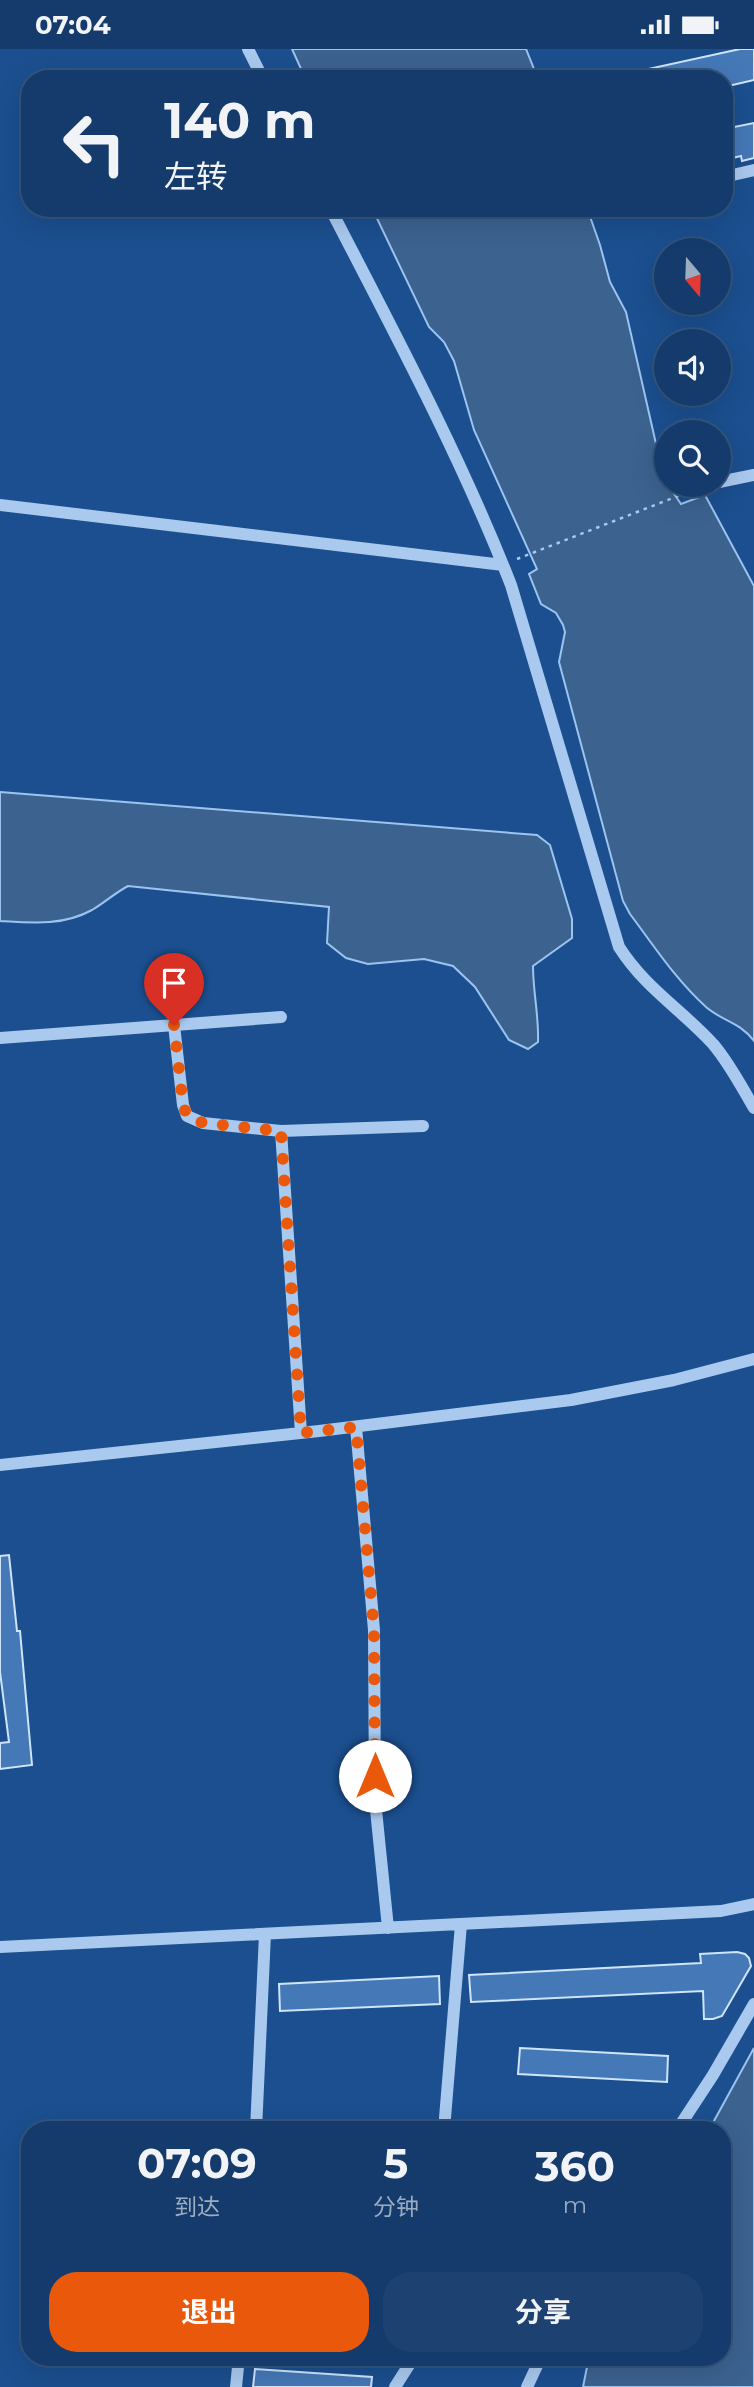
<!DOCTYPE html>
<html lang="zh">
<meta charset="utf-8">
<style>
:root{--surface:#143b6b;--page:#1d4271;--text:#f1f3f6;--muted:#9dadc1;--line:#33557e;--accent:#ea580c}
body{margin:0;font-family:Montserrat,"Noto Sans SC",sans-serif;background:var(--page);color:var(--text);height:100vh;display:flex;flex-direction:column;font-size:26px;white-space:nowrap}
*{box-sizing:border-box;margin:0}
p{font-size:23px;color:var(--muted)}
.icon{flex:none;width:38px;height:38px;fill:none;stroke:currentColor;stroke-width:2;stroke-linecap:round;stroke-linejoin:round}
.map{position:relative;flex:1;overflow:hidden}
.panel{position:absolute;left:21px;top:2072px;width:710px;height:245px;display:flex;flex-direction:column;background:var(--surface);border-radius:28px;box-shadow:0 7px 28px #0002,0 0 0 2px var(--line)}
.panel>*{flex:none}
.hud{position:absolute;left:21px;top:21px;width:712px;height:147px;border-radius:28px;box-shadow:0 7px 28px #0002,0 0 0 2px var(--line);background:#143b6b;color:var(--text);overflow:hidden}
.needle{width:46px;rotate:161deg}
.buttons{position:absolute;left:654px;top:189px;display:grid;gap:14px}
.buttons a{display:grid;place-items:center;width:77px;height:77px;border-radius:50%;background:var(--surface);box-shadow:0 7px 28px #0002,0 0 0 2px var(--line);font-size:35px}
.pin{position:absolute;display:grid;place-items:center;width:60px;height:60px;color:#fff;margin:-72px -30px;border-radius:50% 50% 50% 0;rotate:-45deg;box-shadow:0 0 7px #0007}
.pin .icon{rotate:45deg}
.me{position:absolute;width:77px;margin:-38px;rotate:0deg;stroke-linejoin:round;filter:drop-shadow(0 0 5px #0008)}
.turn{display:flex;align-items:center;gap:24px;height:147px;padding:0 28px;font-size:32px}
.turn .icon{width:91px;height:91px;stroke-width:2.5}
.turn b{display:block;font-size:49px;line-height:60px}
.eta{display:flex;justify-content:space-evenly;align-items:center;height:119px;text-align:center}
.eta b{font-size:42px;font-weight:700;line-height:49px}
.primary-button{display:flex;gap:14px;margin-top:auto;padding:14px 28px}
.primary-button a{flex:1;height:80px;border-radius:28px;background:var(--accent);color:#fff;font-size:28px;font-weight:700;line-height:80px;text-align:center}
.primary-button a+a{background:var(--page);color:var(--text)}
.status{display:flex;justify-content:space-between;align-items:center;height:49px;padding:0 35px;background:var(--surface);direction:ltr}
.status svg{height:19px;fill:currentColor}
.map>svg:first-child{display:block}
.water{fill:#3c6290;stroke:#9cc4f0;stroke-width:2}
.building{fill:#4478b7;stroke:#cfe3fa;stroke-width:2}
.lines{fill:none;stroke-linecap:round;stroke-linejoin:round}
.path{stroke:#a9c9ee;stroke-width:2.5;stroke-dasharray:3.5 5;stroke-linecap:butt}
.minor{stroke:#a9c9ee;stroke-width:12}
.route{stroke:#ea580c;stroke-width:12;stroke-dasharray:0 21.6}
</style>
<div class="status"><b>07:04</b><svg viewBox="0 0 49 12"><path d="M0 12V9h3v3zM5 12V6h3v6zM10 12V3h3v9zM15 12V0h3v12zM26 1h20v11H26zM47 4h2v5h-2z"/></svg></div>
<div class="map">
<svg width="754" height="2338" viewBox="0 0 754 2338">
<rect width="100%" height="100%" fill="#1b4f8f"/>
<path class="water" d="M292,0H526L538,30H315L302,22Z
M372,159H587L600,196L610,233L626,263L664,430L681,455L705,446L754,537V992C740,973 722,972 706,958C676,931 654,897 630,865L623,852L559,613L565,583L563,576L556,564L541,555L529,525L537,520L474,381L454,312L444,293L429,278Z
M0,743L537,786L550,796L572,870V889L533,917C533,943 539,967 538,993L528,1000L509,991L475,938L453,917L424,910L368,915L346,909L327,894L329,858L128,837C115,844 104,854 92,861C63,877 32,874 0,872Z
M754,1999V2338H583L589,2308H723V2081H709Z"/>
<path class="building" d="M740,0H754V31L724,38V30H631L630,24Z
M754,74V109L742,112L741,107L724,111V80Z
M9,1506L17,1582H20L32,1716L0,1720V1694L9,1693L0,1623V1507Z
M737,1903L745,1905L749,1909L751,1917L722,1967L713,1970H704L703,1942L471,1953L469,1926L701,1914L700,1905Z
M439,1927L440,1955L280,1962L279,1935Z
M520,1999L668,2007L667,2033L518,2025Z
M255,2320L372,2328L371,2338H253Z"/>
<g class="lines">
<path class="path" d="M517,510L706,436"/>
<path class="minor" d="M248,0L263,30
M724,128L754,121
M330,159C394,283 460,406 511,536L619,898C646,940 681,960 713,995C730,1015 741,1037 754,1059
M719,433L754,426
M0,456L503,516
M174,976L183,1056L187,1067L203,1074L281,1082
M0,989L281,968
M356,1378L374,1581L375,1751L388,1879
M301,1384L281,1082L423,1077
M0,1416L319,1382L571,1351L674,1331L754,1310
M0,1898L721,1862L754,1855
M256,2081L265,1885
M444,2081L461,1875
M677,2081L713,2026L754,1955
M236,2338L239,2308
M395,2338L414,2308
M527,2338L541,2308"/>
</g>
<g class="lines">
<path class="route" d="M174,976L183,1056L187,1067L203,1074L281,1082L301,1384L356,1378L374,1581L375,1727"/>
</g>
</svg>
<div class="buttons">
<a><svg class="needle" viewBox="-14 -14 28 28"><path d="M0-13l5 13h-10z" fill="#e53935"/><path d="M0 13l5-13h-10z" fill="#9dadc1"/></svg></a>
<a><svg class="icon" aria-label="sound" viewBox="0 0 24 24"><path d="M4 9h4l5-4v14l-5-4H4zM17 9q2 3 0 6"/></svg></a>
<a><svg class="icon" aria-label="search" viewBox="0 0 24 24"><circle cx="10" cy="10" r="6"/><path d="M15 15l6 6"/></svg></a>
</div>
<div class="pin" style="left:174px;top:976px;background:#d93025"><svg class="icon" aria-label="arrive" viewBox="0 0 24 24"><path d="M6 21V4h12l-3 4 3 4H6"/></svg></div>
<svg class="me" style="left:375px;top:1727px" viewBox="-20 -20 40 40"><circle r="19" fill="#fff"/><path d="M0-13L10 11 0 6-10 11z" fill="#ea580c"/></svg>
<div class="hud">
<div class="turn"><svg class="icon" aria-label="left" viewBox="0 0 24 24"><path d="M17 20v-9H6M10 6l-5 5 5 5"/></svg><div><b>140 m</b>左转</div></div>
</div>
<section class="panel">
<div class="eta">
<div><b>07:09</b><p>到达</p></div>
<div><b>5</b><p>分钟</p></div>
<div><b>360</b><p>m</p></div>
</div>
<div class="primary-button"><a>退出</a><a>分享</a></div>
</section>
</div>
